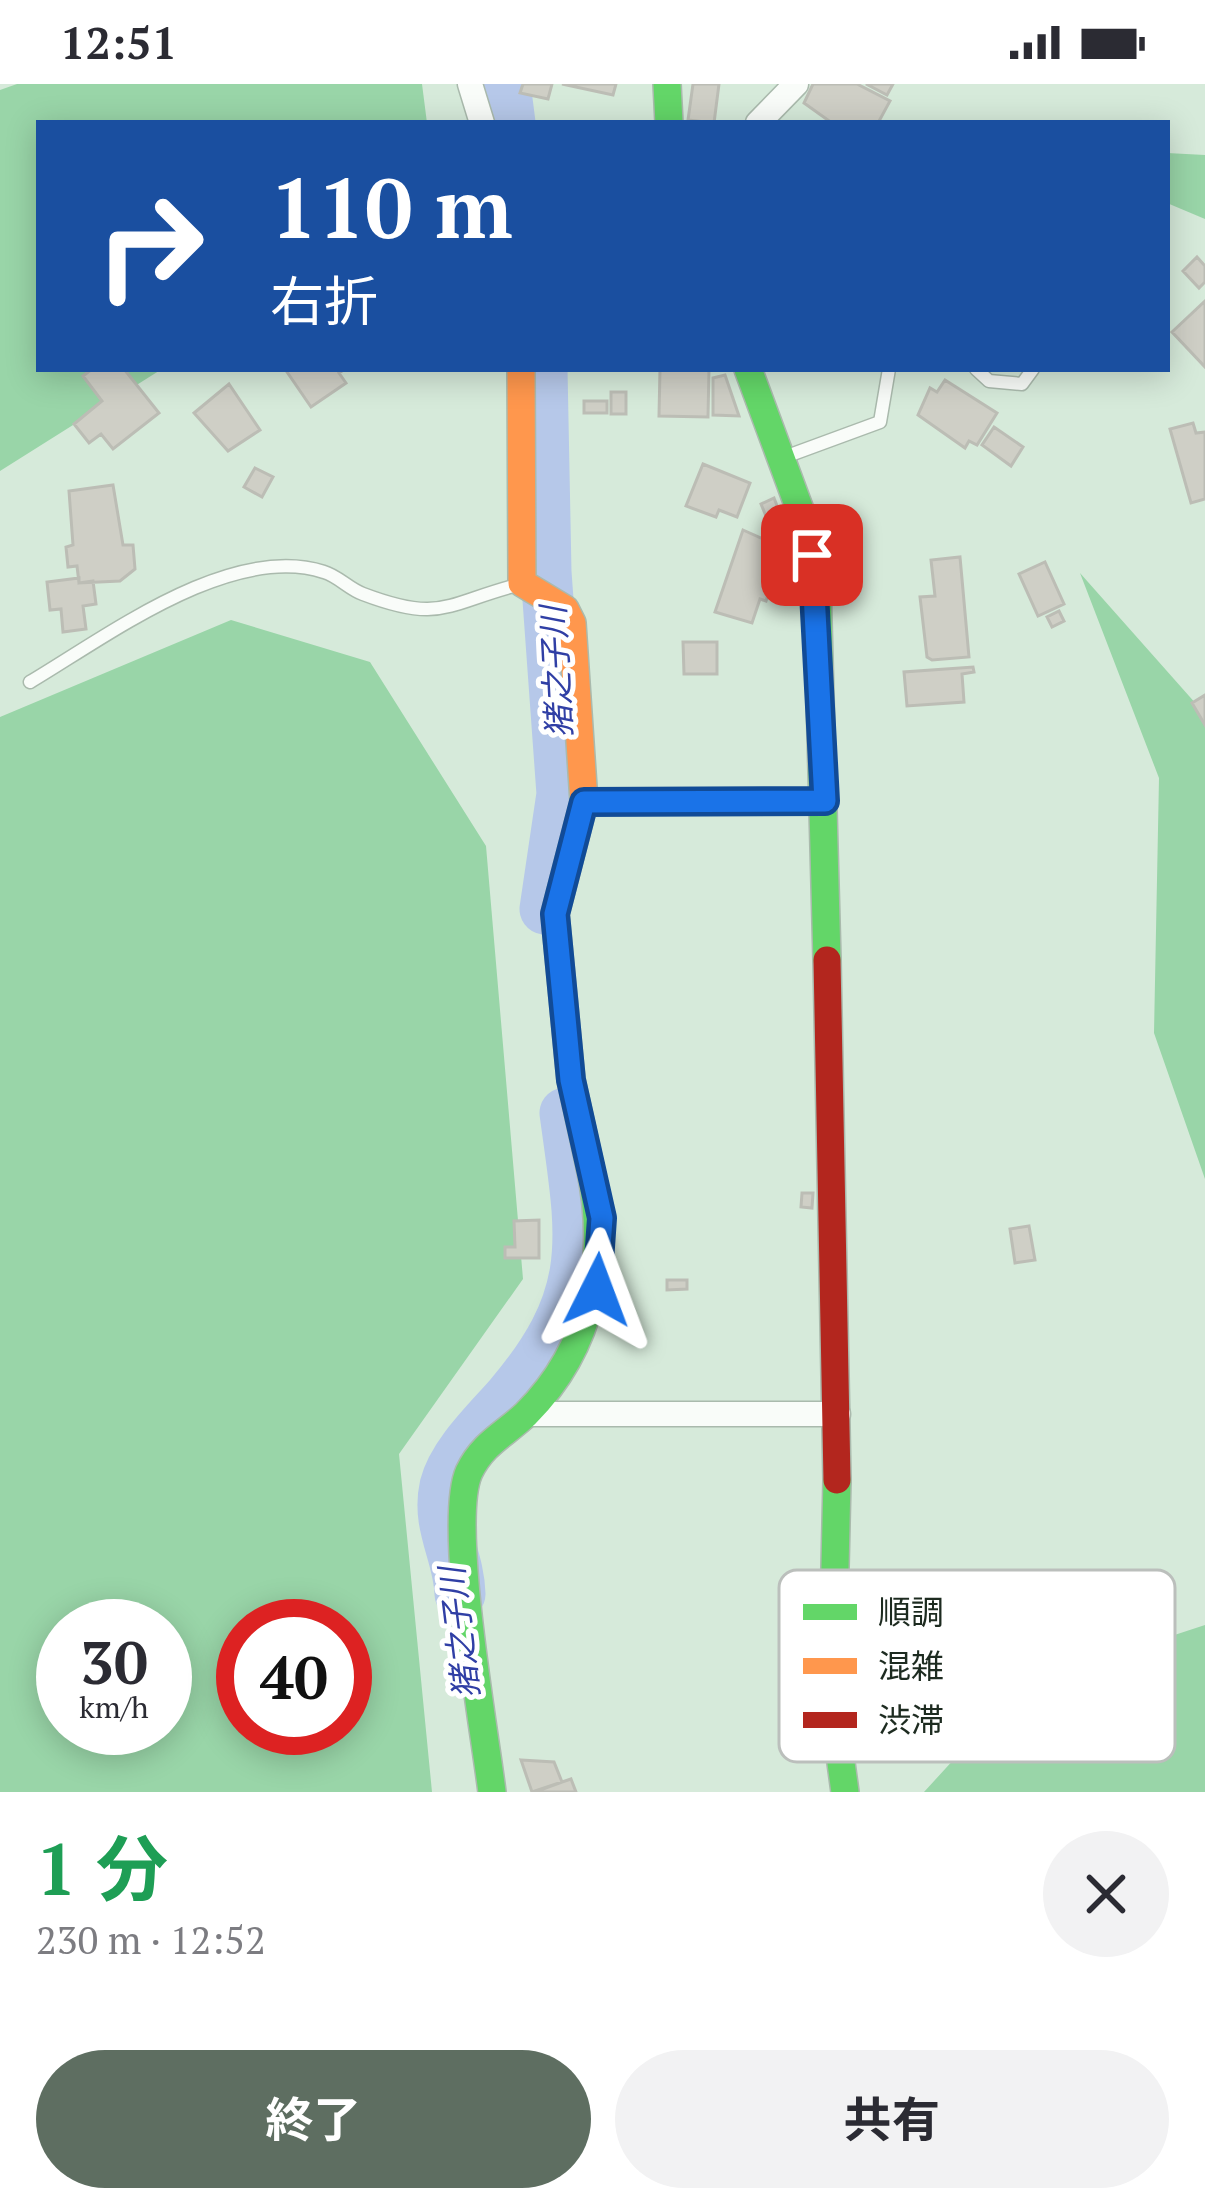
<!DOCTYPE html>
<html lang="ja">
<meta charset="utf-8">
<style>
:root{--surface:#fff;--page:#f2f2f3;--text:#2b2b33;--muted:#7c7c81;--accent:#5e6e61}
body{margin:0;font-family:"PT Serif","Noto Sans JP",serif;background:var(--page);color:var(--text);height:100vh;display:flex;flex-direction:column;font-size:45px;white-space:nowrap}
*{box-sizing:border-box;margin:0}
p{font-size:39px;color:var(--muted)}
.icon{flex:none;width:66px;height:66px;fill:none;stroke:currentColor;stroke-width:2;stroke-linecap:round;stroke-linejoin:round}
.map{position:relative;height:1708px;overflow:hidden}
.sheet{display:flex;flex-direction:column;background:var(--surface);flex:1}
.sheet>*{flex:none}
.banner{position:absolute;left:36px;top:36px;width:1134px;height:252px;border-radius:0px;box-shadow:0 6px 30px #0003;background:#1a4fa0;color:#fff;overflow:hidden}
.speed{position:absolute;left:36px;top:1515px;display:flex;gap:24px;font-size:60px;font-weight:700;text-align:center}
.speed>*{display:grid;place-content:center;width:156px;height:156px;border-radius:50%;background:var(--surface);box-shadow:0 6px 30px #0003;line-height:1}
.speed small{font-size:30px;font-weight:400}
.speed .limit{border:18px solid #d22;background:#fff;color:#111}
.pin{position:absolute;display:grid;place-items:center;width:102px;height:102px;color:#fff;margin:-51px;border-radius:24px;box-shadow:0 6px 18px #0006}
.me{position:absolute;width:132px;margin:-66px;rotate:3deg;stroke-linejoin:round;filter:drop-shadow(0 0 9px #0008)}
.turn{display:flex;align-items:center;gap:42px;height:252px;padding:0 36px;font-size:54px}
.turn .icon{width:156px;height:156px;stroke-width:2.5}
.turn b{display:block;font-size:84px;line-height:102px}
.round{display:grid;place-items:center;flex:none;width:126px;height:126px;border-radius:63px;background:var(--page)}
.head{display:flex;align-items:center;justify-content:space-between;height:204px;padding:0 36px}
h1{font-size:72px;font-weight:700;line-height:90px;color:#1e9e55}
.primary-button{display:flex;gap:24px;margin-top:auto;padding:24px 36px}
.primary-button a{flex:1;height:138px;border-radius:72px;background:var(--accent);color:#fff;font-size:48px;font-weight:700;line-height:138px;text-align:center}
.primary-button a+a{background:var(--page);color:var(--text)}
.status{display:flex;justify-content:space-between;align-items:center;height:84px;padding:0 60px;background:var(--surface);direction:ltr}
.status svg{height:33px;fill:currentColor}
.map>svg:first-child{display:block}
.forest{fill:#99d5a8;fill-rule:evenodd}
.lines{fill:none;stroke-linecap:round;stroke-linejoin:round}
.river{stroke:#b6c8e9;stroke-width:51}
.building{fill:#cfcfc6;stroke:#bcbdb5;stroke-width:3}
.lane-casing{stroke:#aabaad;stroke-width:15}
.street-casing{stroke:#aabaad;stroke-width:27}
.fast-casing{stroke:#aabaad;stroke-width:30}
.slow-casing{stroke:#aabaad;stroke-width:30}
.jam-casing{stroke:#aabaad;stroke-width:30}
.lane{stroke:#f9fcf9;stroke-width:12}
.street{stroke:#f9fcf9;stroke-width:24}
.fast{stroke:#63d668;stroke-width:27}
.slow{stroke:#ff974d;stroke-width:27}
.jam{stroke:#b3261e;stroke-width:27}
.route-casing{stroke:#114b97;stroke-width:30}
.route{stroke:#1a73e8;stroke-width:21}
.labels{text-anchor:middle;stroke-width:10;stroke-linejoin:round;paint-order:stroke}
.water-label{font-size:33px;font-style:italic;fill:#303fa5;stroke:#fff}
.key{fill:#fff;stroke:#bbbfbc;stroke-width:3}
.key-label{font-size:33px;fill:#1d2b20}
</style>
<div class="status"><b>12:51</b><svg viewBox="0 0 49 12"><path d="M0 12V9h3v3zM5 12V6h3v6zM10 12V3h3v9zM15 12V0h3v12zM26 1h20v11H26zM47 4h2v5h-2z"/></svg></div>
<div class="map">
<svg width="1205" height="1708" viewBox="0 0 1205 1708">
<rect width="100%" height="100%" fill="#d6eada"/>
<path class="forest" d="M17,0H422L427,39H39V285H162L0,387V6Z
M1167,69L1205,71V135L1167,119Z
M1080,489L1205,630V1095L1154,949L1159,694Z
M231,536L370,578L486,762L523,1195L399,1370L432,1708H0V633ZM63,1542H165V1644H63ZM243,1542H345V1644H243Z
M1205,1541V1708H924L1022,1601Z"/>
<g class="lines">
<path class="river" d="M505,0L510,39
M542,285L546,488L562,710L545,825
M460,1510C459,1471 436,1442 445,1402C453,1370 488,1337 509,1313C597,1210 582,1154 565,1029"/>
</g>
<path class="building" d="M523,0H552L548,15L520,9Z
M562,0H616L613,11Z
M693,0H719L714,39L688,36Z
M813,0H857L890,17L878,39H832L804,19Z
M866,0H893L887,11Z
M1197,173L1205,182V198L1199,204L1183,187Z
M1205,217V283L1172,248Z
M92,285H124L159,329L113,365L101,350L89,359L74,340L102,317L83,292Z
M285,285H345L339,289L346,299L311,323Z
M660,285H709L708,333L659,332Z
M725,291L739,332L713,331V294Z
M945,296L997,329L977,361L969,357L965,364L918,331L930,304L937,308Z
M229,300L260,346L228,367L194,329Z
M611,308H626V330H611Z
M584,317H607V329H584Z
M1193,339L1196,349L1205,348V415L1191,419L1170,345Z
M994,343L1023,363L1011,382L982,361Z
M703,380L750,399L737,433L719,426L716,433L686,422Z
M255,384L273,393L262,413L244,403Z
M113,401L123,461H133L135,485L120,497L79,499L77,482L68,483L66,463L73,461L69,407Z
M774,414L781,432L768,437L761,420Z
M743,446L783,464L766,517L760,515L752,539L715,528Z
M960,473L969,573L932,576L927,573L920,513L935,512L931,476Z
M1045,478L1064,520L1038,532L1019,490Z
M79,494V499L93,497L96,520L83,522L86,545L63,548L61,525L50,526L47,498Z
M1059,527L1064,537L1052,543L1047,533Z
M683,558H717V590H684Z
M973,583L974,588L962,590L964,618L907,622L904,588Z
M1205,611V641L1192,619Z
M802,1109H813L812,1124L801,1123Z
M539,1136V1174H505V1163H515L514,1137Z
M1029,1142L1035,1176L1015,1179L1010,1145Z
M667,1196H687V1205L667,1206Z
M521,1676L554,1678L562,1698L532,1708Z
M571,1695L576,1708H535L562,1698Z"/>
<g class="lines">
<g class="lane-casing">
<path id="lane" d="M976,285L989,297L1022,300L1033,285
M782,374L880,338L889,285
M30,598C106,553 231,458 324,488C338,492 349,505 363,510C442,540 446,519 521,500"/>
</g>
<g class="street-casing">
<path id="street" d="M470,0L482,39
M758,39L796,0
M584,718L825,717
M526,1330H838"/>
</g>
<g class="fast-casing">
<path id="fast" d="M667,0L669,39
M748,285L806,442L817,500L827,876
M837,1396L832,1613L845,1708
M492,1708C484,1643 447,1438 469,1388C483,1359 505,1350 526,1330C594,1262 609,1173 590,1083"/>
</g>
<g class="slow-casing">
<path id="slow" d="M521,285L522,499L565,525L572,539L584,718L555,830L571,996L590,1083"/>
</g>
<g class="jam-casing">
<path id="jam" d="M827,876L837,1396"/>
</g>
<use href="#lane" class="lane"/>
<use href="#street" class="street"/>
<use href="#fast" class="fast"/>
<use href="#slow" class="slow"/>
<use href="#jam" class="jam"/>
</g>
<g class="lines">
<g class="route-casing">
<path id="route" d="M597,1206L602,1134L571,996L555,830L584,718L825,717L812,471"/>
</g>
<use href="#route" class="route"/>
</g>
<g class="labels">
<g class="water-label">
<text transform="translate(556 588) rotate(-93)" y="12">猪之子川</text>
<text transform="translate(459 1549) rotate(-97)" y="12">猪之子川</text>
</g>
</g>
<rect x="779" y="1486" width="396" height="192" rx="18" class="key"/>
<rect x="803" y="1520" width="54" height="16" fill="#63d668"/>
<rect x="803" y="1574" width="54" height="16" fill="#ff974d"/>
<rect x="803" y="1628" width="54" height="16" fill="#b3261e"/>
<g class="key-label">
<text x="878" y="1540">順調</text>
<text x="878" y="1594">混雑</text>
<text x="878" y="1648">渋滞</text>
</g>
</svg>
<div class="speed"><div>30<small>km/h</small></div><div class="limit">40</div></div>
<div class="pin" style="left:812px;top:471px;background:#d93025"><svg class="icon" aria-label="arrive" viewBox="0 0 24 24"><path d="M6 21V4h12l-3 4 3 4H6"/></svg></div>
<svg class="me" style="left:597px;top:1206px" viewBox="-20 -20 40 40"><path d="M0-17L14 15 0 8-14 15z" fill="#1a73e8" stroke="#fff" stroke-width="4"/></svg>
<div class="banner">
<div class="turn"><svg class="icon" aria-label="right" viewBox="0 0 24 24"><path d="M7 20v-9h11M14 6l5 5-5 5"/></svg><div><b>110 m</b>右折</div></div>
</div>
</div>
<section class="sheet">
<div class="head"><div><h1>1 分</h1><p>230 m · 12:52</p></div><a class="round"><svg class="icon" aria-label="close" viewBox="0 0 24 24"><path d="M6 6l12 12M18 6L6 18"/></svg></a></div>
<div class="primary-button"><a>終了</a><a>共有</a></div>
</section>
